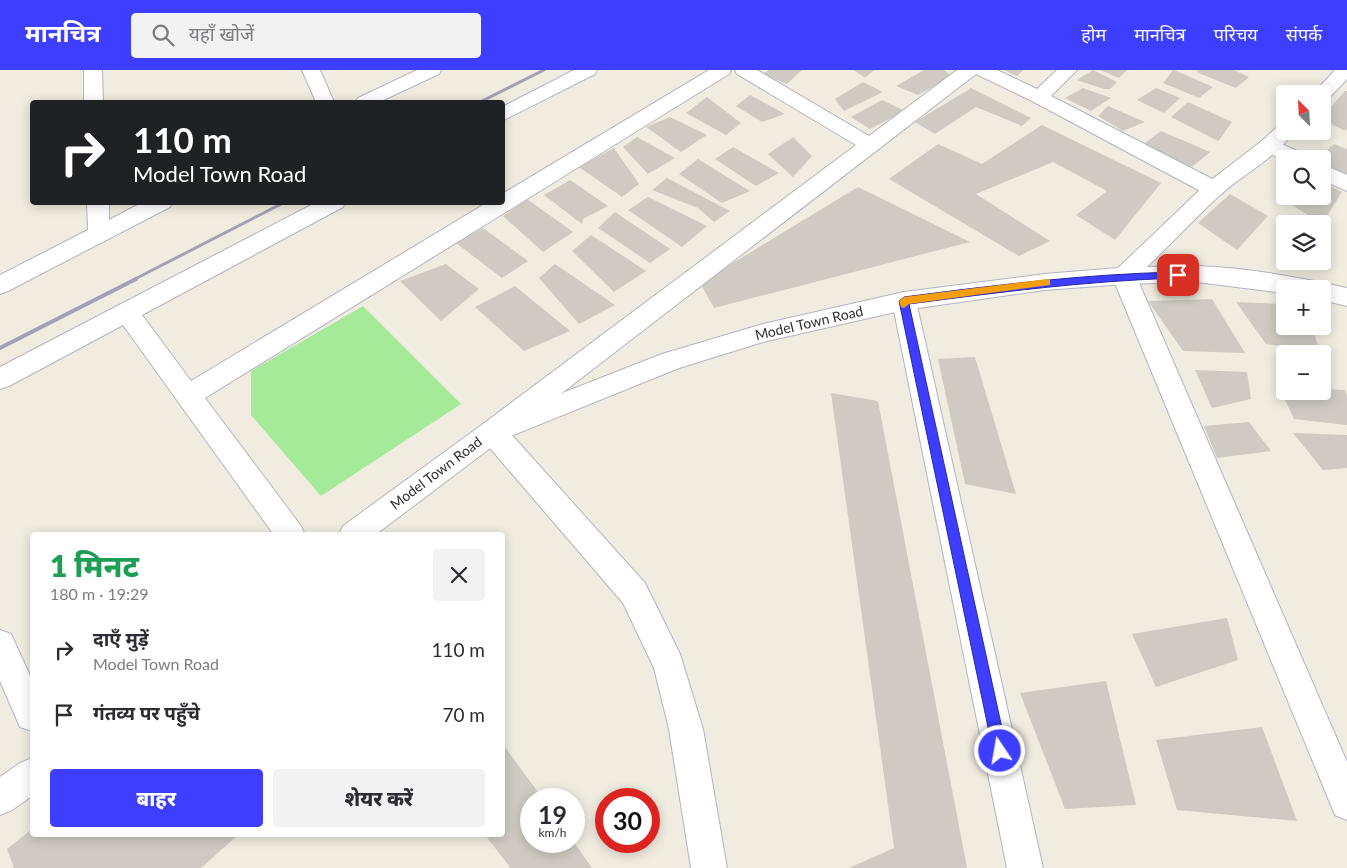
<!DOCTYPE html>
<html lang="hi">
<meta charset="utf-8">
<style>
:root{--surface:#fff;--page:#f2f2f3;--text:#2b2b33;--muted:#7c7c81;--accent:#3d3eff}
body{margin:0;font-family:Lato,"Noto Sans Devanagari",sans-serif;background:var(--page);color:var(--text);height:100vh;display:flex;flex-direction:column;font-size:19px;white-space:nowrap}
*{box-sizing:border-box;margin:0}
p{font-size:16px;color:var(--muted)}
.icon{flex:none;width:28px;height:28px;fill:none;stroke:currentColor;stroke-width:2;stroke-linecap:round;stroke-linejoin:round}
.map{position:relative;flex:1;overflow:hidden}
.sheet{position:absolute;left:30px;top:462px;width:475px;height:305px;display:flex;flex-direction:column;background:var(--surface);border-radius:5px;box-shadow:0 2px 12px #0003}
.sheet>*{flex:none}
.hud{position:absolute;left:30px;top:30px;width:475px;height:105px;border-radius:5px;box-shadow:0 2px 12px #0003;background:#202124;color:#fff;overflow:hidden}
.needle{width:32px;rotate:336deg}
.fabs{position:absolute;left:1276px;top:15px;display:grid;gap:10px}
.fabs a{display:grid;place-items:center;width:55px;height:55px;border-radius:5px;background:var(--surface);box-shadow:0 2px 12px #0003;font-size:25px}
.speed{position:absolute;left:520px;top:718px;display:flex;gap:10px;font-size:25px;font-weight:700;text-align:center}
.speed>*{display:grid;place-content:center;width:65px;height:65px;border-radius:50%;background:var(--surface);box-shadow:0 2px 12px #0003;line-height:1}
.speed small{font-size:12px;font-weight:400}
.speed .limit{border:8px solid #d22;background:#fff;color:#111}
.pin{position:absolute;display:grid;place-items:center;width:42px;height:42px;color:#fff;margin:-21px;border-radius:10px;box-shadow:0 2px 8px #0006}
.me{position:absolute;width:55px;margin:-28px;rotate:348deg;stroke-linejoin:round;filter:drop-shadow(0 0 4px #0008)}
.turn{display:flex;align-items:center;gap:18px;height:105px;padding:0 20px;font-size:22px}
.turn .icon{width:65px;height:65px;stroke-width:2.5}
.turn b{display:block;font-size:35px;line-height:42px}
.round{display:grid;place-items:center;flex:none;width:52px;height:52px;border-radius:5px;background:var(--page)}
.summary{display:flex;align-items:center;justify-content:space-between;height:85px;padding:0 20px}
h1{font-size:30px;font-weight:800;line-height:38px;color:#1e9e55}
.primary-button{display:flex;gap:10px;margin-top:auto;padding:10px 20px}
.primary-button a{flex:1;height:58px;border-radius:5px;background:var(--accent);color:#fff;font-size:20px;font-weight:800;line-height:58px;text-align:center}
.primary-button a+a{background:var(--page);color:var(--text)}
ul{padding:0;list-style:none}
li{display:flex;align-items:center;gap:15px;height:65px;padding:0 20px}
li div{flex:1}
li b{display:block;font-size:19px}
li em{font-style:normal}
header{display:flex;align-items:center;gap:30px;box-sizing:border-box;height:70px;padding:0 25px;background:var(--accent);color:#fff}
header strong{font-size:24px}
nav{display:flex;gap:28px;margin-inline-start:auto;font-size:18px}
.search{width:350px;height:45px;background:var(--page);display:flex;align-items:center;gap:12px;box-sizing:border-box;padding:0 18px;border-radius:5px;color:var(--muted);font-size:19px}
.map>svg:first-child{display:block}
.green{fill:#a5ea98}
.building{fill:#cfcbc2}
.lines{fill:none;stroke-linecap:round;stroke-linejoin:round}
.minor-casing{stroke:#b3b3c2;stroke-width:2}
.tertiary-casing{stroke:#b3b3c2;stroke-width:2}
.minor{fill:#fff;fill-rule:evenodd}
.tertiary{fill:#fff;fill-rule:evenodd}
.rail-far1{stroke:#a2a1b9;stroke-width:3}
.rail{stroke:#a2a1b9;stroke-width:4}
.route{fill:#3d3eff;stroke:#2828a6}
.slow{fill:#f59e0b}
.labels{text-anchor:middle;stroke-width:4;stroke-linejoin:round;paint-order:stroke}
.street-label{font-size:14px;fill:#2e2e2e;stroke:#fff}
</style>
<header>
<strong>मानचित्र</strong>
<div class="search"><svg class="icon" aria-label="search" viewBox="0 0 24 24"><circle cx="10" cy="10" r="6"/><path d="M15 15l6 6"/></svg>यहाँ खोजें</div>
<nav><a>होम</a><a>मानचित्र</a><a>परिचय</a><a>संपर्क</a></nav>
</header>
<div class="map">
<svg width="1347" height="798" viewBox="0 0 1347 798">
<rect width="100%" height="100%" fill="#f0ecdf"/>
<path class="green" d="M363,236L461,334L321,426L251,345V301Z"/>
<path class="building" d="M769,0H802L787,14L762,4Z
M854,0H874L865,8Z
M924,0H944L952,6L918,25L896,16Z
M1004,0H1023L1017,6Z
M1093,0L1117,12L1110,19H1104L1077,10Z
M1100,0H1127L1119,8Z
M1173,0H1174L1213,17L1199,28L1163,13Z
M1198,0H1234L1249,7L1236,18L1196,2Z
M863,12L883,22L844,41L835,29Z
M971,18L1031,48L1022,56L976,37L935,64L915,52Z
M1083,18L1111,28L1091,41L1065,28Z
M1156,18L1180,28L1164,43L1137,30Z
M1345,21H1347V59L1345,61L1322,49V47Z
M750,25L785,44L762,52L736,36Z
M707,27L741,53L726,65L686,43Z
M882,30L905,41L870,59L851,47Z
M1188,32L1232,52L1220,69L1218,71L1171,47Z
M1108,36L1145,52L1123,61L1098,46Z
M670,47L707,65L681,82L646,57Z
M1042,55L1161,113L1115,170L1076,145L1107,121L1053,92L976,124L1050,171L1019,186L889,109L938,74L982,94Z
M1161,61L1210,82L1192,97L1142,75Z
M637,67L675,88L648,104L623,77Z
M793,67L812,86L793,107L768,84Z
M1334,74L1347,79V105L1322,95V89H1316Z
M733,77L779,103L756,116L715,89Z
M614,78L639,114L622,127L579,97Z
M698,89L750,121L722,133L679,104Z
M667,108L730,141L714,152L698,138L652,120Z
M570,110L608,136L583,149L582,154L544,125Z
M1322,112L1342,122L1322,154L1276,125L1285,116V126H1322Z
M858,117L970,172L714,238L700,213Z
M1230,124L1268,146L1237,180L1198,153Z
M648,127L707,156L682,177L628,140Z
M527,129L573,162L543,182L503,146Z
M615,142L670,179L650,193L598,158Z
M483,158L528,191L502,208L456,173Z
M591,165L646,201L614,222L572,181Z
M446,194L479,219L441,251L400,211Z
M555,194L615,235L579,254L539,208Z
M515,216L570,261L524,281L475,237Z
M1212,229L1245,283L1183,281L1148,231Z
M1236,232L1285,234V256H1312L1320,282L1266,274Z
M975,287L1016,424L965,414L938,289Z
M1195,300L1247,302L1251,329L1212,338Z
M1278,315H1285V321H1322V319L1345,320L1347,326V355L1294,349Z
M831,323L878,331L967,798H849L894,778Z
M1249,352L1271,381L1217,388L1204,356Z
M1293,363L1347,365V398L1323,400Z
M1227,548L1238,590L1156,617L1132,564Z
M1106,611L1136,735L1065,739L1020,623Z
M1262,657L1297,751L1177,740L1156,670Z
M502,673L543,729H531V771H573L592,798H509L510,797L485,765H502Z
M32,759V765H238L201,798H14L7,779Z"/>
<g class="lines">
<g class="minor-casing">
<path id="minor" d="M84,0H102L103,32H84Z
M302,0H320L334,32H316Z
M417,0H441L439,4L379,32H355L358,28Z
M574,0H597L595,4L502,51V37Z
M709,0H731L729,4L205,328L301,456L305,465H274L123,255L9,316L0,319V297L317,132H345L343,137L142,245L191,311L488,132H502V124Z
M735,0H757L869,66L957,0H997L1037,19L1057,0H1077L1051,26L1222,114L1225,119L1222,124L1214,126L1206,124L1032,31L976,4L510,363L645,513L680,584L703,659L727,798H691L669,659L654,598L623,533L483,370L479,362L483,354L856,75L737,4Z
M1270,69L1304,84L1307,89H1285V91L1263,80L1260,75L1263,70Z
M1322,94L1347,105V121L1322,110Z
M87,132H109V150L143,132H172L170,137L8,221L0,224V205L88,160Z
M1124,198L1132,200L1136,206L1347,692V750L1335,745L1112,206L1116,200Z
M904,222L912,225L916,231L1043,798H1007L892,231L896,225Z
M0,560L11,564L32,610V661L20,657L0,611Z"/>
</g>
<g class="tertiary-casing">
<path id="tertiary" d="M1335,0H1347V9L1329,28L1322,30V24H1313Z
M1285,54V61H1294C1277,87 1245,103 1221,124C1196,147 1172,173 1147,197C1164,197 1181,195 1198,196C1248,198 1299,207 1347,218V236L1322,230V219H1285V223L1197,212L1124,214L1045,220L904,240L763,272L679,298L501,370L375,465H339L343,456L483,354L662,284L763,254L904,222L1045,204L1118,198L1206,114L1263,70L1278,56Z
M32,688V726L12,740L0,745V707L20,693Z"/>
</g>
<use href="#minor" class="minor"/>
<use href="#tertiary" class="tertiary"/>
<path class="rail-far1" d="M480,32L544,0
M133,210L285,132"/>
<path class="rail" d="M0,278L136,209"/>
</g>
<path class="route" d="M1178,202L1183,205L1178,208C1087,211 1000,222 909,234L1007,681L1005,686L1000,688L995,686L993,681L899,231L904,227C996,215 1085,204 1178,202Z"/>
<path class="slow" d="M1047,209L1050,210V215L909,234L904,238L901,237L899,231L904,227Z"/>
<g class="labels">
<g class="street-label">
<text transform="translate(809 253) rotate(-13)" y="5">Model Town Road</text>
<text transform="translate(436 403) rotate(-37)" y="5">Model Town Road</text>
</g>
</g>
</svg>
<div class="fabs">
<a><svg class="needle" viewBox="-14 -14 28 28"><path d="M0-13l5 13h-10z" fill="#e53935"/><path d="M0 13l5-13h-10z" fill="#7c7c81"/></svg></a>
<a><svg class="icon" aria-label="search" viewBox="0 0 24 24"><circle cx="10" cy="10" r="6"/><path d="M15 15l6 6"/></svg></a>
<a><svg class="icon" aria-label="layers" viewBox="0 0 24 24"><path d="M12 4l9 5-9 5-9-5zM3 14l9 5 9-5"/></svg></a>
<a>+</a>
<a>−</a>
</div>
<div class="speed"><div>19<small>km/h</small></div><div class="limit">30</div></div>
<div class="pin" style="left:1178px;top:205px;background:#d93025"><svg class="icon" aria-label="arrive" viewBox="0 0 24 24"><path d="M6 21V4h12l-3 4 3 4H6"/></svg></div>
<svg class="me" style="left:1000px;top:681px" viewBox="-20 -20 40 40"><circle r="17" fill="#3d3eff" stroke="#fff" stroke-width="3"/><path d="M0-11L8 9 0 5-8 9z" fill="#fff"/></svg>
<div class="hud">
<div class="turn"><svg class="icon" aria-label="right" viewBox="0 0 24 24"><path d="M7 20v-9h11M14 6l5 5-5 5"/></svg><div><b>110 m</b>Model Town Road</div></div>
</div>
<section class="sheet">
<div class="summary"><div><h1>1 मिनट</h1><p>180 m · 19:29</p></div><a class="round"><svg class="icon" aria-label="close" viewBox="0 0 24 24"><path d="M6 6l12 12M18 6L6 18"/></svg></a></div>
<ul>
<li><svg class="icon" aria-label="right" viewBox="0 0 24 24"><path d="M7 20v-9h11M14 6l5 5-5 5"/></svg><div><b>दाएँ मुड़ें</b><p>Model Town Road</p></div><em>110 m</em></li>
<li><svg class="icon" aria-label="arrive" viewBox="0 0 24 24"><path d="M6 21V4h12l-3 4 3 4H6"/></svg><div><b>गंतव्य पर पहुँचे</b></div><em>70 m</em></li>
</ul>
<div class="primary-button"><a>बाहर</a><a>शेयर करें</a></div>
</section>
</div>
